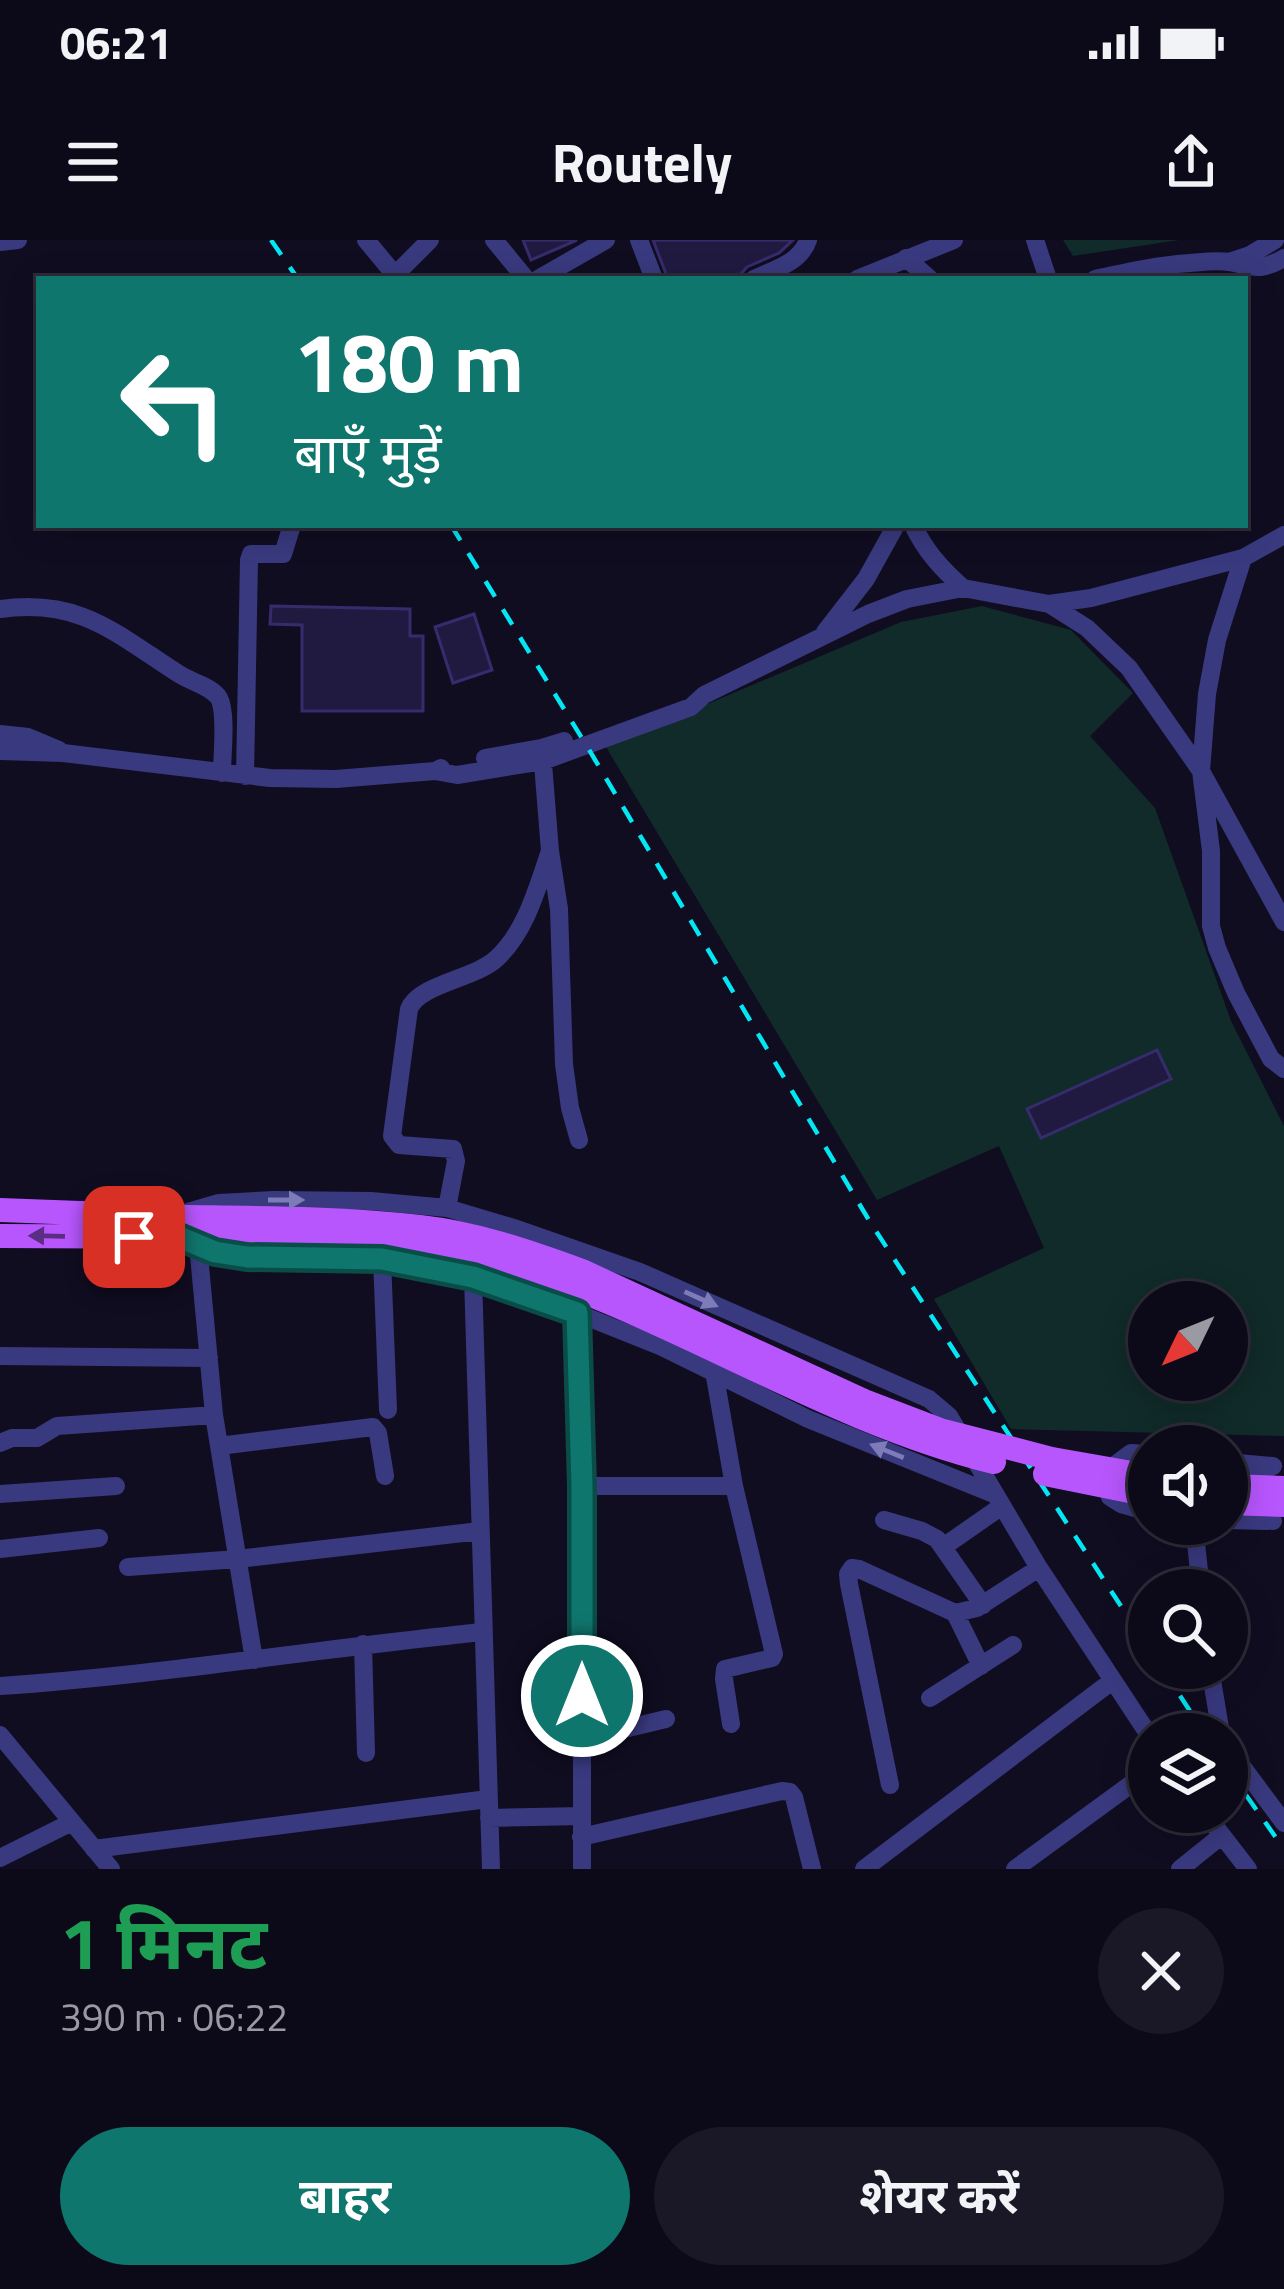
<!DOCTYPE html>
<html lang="hi">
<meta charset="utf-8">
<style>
:root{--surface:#0c0a19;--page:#1a1826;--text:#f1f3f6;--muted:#9a9aa2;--line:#2c2b38;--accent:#0f766e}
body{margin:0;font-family:"Titillium Web","Noto Sans Devanagari",sans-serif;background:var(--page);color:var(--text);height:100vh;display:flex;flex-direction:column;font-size:45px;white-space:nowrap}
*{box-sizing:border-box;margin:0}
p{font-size:39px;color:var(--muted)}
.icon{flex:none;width:66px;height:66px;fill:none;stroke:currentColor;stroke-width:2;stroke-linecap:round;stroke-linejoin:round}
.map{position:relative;height:1629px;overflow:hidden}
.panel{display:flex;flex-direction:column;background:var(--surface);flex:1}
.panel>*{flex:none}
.top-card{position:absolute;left:36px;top:36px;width:1212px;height:252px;border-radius:0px;box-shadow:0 6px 30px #0003,0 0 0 3px var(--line);background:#0f766e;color:#fff;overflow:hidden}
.needle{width:78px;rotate:227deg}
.buttons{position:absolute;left:1128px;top:1041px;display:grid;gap:24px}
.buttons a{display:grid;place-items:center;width:120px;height:120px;border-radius:50%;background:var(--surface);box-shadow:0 6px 30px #0003,0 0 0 3px var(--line);font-size:60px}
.pin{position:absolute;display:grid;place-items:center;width:102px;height:102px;color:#fff;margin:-51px;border-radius:24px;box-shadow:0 6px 18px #0006}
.me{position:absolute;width:132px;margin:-66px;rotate:0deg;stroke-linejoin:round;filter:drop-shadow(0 0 9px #0008)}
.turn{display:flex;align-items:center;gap:42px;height:252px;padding:0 60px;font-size:54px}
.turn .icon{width:156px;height:156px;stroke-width:2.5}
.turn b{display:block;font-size:84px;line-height:102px}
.round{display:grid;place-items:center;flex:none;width:126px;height:126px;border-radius:63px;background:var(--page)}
.summary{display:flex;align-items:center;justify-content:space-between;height:204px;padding:0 60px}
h1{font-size:72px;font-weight:700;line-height:90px;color:#1e9e55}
.action{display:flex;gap:24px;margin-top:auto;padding:24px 60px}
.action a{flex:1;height:138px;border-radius:72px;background:var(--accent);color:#fff;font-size:48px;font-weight:700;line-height:138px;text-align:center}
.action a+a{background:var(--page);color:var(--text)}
.status{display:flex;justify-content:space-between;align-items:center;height:84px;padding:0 60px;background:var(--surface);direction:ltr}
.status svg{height:33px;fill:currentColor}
header{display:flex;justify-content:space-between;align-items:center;height:156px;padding:0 60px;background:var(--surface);font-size:54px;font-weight:700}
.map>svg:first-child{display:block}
.green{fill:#102b29;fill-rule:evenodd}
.building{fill:#201a41;stroke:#362c6d;stroke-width:3}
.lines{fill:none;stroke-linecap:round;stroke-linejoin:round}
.minor{stroke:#39397f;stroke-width:18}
.major{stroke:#b756fd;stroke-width:24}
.rail{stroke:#03e7f5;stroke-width:4.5;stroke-dasharray:18 15;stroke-linecap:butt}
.major-bridge{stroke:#b756fd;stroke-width:24}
.oneway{fill:#7d7cb8}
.oneway2{fill:#5b2e84}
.route-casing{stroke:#0a4d48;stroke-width:30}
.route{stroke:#0f766e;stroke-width:21}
</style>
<div class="status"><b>06:21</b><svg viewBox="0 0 49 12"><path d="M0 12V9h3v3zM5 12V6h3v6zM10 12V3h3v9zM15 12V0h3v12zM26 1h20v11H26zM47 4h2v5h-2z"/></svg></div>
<header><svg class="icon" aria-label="menu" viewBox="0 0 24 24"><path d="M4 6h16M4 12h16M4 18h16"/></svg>Routely<svg class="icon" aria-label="share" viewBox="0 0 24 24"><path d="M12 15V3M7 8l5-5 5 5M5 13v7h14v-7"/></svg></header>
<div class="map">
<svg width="1284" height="1629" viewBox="0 0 1284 1629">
<rect width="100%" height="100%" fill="#100d21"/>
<path class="green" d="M1063,0H1179L1073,16Z
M982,366L1071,390L1133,453L1090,496L1155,568L1231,781L1284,886V1196L1011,1189L934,1059L1044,1008L999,906L877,960L606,507L901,382ZM1149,1062H1227V1140H1149Z"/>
<path class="building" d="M523,0H577L531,20Z
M653,0H793L779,13L747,27L736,39H668Z
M271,366L410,369V396H423V471H302V385L270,384Z
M474,374L492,430L453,443L435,387Z
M1157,810L1171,839L1041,898L1027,869Z"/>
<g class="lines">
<path class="minor" d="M366,0L395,35
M494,0L526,39
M639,0L654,39
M1035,0L1048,39
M0,2L18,0
M906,18L930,39
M1229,22L1250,15L1275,0
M391,39L430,0
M538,39L606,0
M754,39C775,29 800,23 808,0
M857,39L954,0
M1095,39C1127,32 1158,25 1190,23C1202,22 1217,20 1229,22C1255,27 1259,32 1284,18
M913,285C925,311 942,329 963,348
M1243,318L1217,400L1207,454L1201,531L1211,611V686L1217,708L1236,753L1271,819L1284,829
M1049,364L1087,388L1129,428L1201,531L1284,682
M0,369C81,358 116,394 179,434C191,442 211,446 219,458C227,473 222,515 222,533
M825,392L866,339L896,285
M0,494L28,497L59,510
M0,511L63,513L270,538L336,539L435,531L441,528
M542,511L550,611L559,669L564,824L570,868L579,900
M485,518L541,508L564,501
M435,531L457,535L543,521L691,467L704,455L868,374L907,359L963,348L1049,364L1091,358L1243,318L1284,295
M245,536L249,320L251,314H283L292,285
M447,968L456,921L453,909L399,905L392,896L409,769C419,744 474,739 496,719C526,692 537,648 550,611
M188,972L219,963L274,960L371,961L447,968L514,988L640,1032L929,1159L949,1176L1039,1328L1149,1495
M185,1000L215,1012L247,1017L382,1019L473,1037L577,1073L662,1107L808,1179L996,1255
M198,1005L214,1175L254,1420
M382,1019L388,1170
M473,1037L491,1629
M577,1073L582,1246V1629
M0,1116L209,1118
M714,1131L734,1246L774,1414L772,1418L725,1429L724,1439L731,1484
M0,1203L12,1198H37L57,1186L214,1175
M219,1206L373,1187L378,1193L385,1236
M1149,1214L1131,1213L1115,1225L1110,1257L1121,1264L1149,1272
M1227,1222L1273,1226
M1272,1226L1254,1239L1248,1257L1259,1274L1273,1281
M582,1246H734
M0,1254L116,1246
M884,1280L922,1291L937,1299L983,1365
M1227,1280L1267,1281
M1194,1284L1201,1350
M943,1307L1002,1266
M0,1309L99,1298
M128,1327L238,1319L480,1291
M955,1373L981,1426
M363,1404L366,1513
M1210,1428L1221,1494
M0,1446C162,1435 322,1408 483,1392
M930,1458L1013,1405
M0,1495L111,1629
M582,1499L666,1479
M1227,1506L1284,1583
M890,1545L849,1344L848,1334L852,1328L859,1329L955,1373L977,1368L1039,1328
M1204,1572L1248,1629
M489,1578L582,1576
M581,1597L782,1551L790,1552L794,1557L812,1629
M94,1609L488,1559
M0,1618L72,1582
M864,1629L1112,1441
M1015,1629L1149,1531
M1180,1629L1221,1596"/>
<path class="major" d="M0,970L187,977
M0,996L200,997"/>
<path class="rail" d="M271,0L298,39
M451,285L588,508L870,982L1149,1409
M1162,1428L1205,1494
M1227,1528L1284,1609"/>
<path class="major-bridge" d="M187,977C265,978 343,978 420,987C475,993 530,1012 582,1031L864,1161L940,1190L1052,1219L1149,1236
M200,997C295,997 391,993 483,1018C661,1066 815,1178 994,1222
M1045,1234L1149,1255
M1227,1246L1284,1248
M1227,1263L1284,1265"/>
</g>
<defs><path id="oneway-solid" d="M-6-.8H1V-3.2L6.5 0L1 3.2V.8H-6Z" transform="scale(3)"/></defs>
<g class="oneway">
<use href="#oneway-solid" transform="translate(286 960)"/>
<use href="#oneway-solid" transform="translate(701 1059) rotate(24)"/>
<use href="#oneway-solid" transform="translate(887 1211) rotate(-158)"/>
</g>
<use class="oneway2" href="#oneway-solid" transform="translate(47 996) rotate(-179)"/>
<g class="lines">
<g class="route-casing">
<path id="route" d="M134,997H179L215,1012L247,1017L382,1019L473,1037L577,1073L582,1246V1456"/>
</g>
<use href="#route" class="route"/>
</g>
</svg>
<div class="buttons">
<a><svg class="needle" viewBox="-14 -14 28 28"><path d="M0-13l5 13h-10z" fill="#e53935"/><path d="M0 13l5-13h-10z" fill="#9a9aa2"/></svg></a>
<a><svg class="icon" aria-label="sound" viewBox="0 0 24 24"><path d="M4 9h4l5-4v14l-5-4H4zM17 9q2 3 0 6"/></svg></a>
<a><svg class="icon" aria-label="search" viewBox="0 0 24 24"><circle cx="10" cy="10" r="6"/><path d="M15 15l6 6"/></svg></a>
<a><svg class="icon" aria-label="layers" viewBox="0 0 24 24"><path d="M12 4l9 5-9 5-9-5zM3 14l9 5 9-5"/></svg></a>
</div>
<div class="pin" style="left:134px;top:997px;background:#d93025"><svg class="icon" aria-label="arrive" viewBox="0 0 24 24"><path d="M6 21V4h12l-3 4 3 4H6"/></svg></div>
<svg class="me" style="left:582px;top:1456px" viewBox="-20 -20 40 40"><circle r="17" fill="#0f766e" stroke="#fff" stroke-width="3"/><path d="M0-11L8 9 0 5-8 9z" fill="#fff"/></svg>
<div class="top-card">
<div class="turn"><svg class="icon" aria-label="left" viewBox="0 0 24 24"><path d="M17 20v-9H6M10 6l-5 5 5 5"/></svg><div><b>180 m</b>बाएँ मुड़ें</div></div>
</div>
</div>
<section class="panel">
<div class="summary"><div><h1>1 मिनट</h1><p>390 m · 06:22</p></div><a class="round"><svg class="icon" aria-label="close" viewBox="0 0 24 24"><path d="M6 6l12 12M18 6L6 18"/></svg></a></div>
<div class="action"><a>बाहर</a><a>शेयर करें</a></div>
</section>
